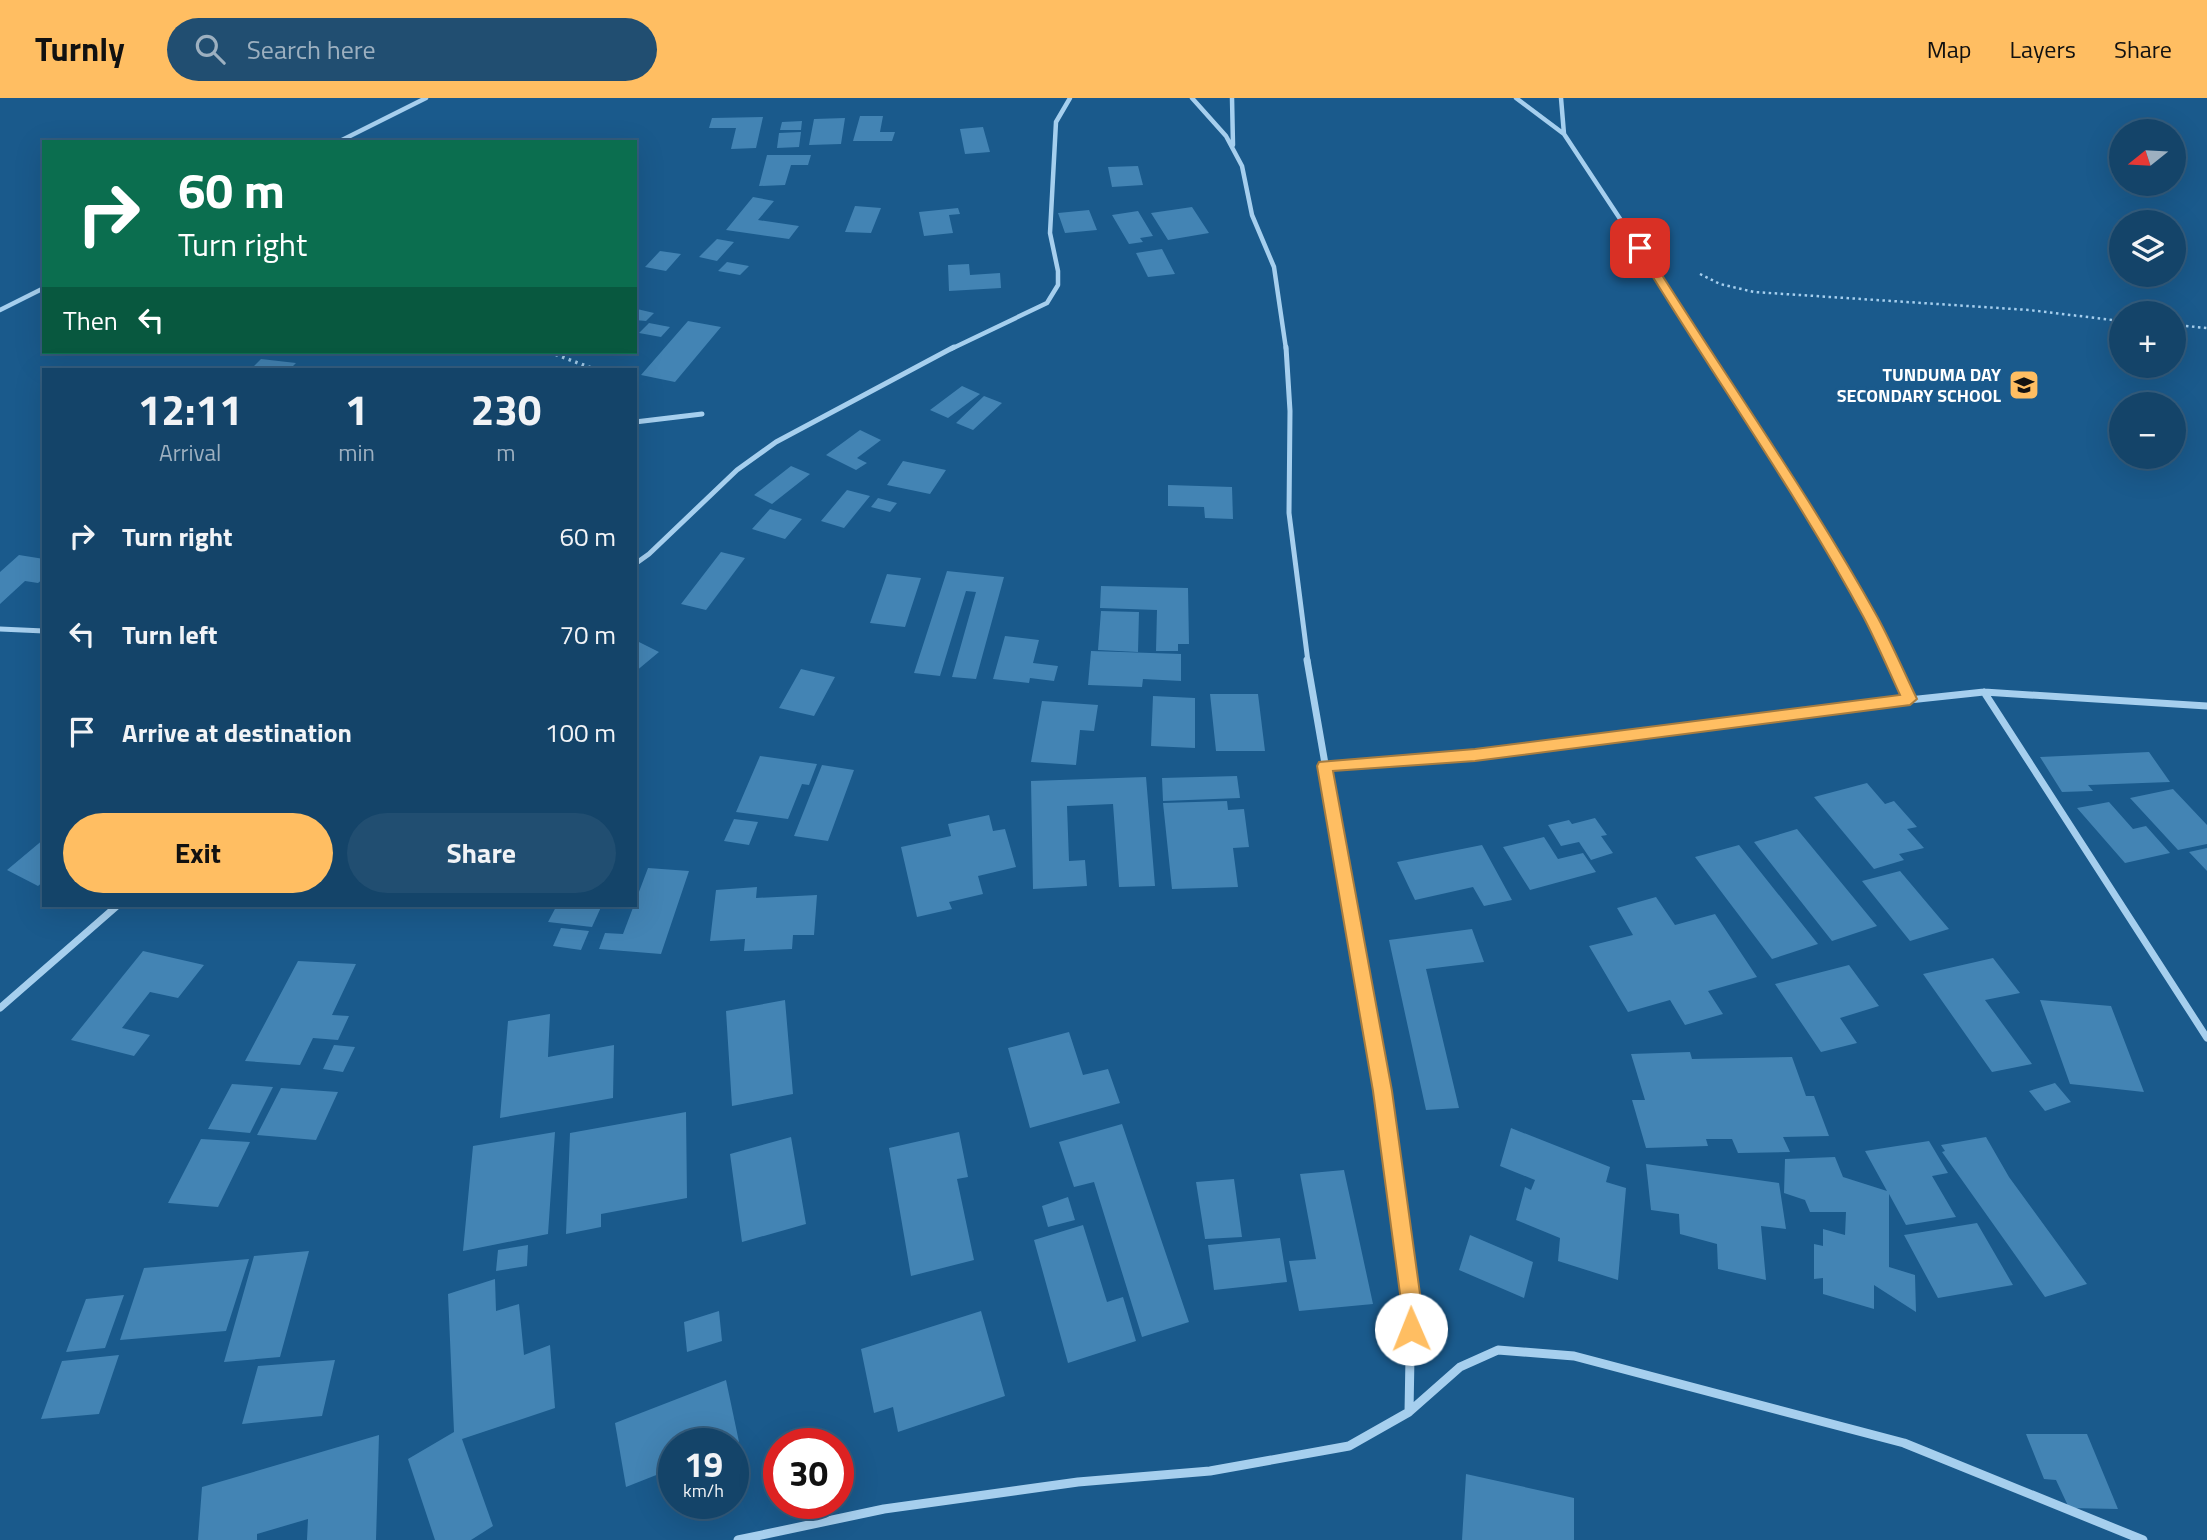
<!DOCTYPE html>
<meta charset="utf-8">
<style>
:root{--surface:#144469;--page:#214e71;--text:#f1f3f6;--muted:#9db0c0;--line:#335c7d;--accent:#ffbe62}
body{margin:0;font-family:"Titillium Web",sans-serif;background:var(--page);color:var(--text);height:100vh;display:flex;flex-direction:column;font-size:26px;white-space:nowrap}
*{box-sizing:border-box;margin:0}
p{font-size:23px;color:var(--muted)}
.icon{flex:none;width:38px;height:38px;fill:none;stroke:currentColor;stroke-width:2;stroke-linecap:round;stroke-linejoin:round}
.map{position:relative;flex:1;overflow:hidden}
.drawer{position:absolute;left:42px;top:270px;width:595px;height:539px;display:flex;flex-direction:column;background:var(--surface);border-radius:0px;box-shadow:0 7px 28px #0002,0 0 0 2px var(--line)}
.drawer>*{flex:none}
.banner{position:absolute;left:42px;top:42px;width:595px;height:214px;border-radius:0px;box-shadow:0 7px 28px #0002,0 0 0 2px var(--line);background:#0b6e4f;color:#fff;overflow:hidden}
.needle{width:46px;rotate:252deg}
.controls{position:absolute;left:2109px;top:21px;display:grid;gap:14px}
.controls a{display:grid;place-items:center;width:77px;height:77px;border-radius:50%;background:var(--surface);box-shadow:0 7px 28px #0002,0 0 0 2px var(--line);font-size:35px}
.speed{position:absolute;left:658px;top:1330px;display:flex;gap:14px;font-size:35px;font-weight:700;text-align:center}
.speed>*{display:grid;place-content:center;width:91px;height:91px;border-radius:50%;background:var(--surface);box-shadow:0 7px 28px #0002,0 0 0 2px var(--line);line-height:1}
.speed small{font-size:18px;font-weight:400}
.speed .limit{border:10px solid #d22;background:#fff;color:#111}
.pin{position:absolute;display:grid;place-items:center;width:60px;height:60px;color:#fff;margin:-30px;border-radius:14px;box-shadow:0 4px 10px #0006}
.me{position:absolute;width:77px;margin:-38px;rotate:359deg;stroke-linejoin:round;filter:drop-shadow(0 0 5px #0008)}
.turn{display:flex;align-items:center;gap:24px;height:147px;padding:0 21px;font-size:32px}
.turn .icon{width:91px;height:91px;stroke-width:2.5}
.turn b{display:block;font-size:49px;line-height:60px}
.then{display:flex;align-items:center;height:66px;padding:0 21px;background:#0003;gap:14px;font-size:26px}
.eta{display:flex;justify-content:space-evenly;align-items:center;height:119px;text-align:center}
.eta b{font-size:42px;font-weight:700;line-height:49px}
.button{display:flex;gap:14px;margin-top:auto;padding:14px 21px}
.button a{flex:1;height:80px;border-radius:42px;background:var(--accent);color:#111;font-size:28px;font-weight:700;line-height:80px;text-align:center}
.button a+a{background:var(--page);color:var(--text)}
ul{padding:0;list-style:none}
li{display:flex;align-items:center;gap:21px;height:98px;padding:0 21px}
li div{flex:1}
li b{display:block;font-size:26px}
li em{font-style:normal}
header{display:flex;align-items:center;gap:42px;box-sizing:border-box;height:98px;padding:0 35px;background:var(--accent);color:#111}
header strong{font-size:33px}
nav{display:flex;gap:38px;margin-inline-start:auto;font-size:24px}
.search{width:490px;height:63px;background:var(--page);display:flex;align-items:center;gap:18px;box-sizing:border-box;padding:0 24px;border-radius:38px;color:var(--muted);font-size:26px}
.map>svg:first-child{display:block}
.building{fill:#4384b4}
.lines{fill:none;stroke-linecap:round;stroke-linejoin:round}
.path-far1{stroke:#a6cfee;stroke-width:2.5;stroke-dasharray:2.5 3.5;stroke-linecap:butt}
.path{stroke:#a6cfee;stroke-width:3.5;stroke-dasharray:2.5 4.5;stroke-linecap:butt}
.street-far3{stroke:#a6cfee;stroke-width:4.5}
.street-far2{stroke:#a6cfee;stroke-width:5}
.street-far1{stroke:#a6cfee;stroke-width:7}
.street{stroke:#a6cfee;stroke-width:9}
.route{fill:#ffbe62;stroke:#a67c40;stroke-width:2}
.labels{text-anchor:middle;stroke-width:7;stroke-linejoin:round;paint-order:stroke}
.far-poi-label{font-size:18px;font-weight:bold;fill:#fff;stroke:#1a5a8c;text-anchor:end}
</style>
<header>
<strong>Turnly</strong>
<div class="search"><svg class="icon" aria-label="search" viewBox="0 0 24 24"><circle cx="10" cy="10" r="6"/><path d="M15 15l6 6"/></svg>Search here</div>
<nav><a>Map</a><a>Layers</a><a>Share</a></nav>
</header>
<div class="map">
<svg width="2207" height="1442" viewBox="0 0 2207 1442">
<rect width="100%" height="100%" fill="#1a5a8c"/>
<path class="building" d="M860,18H883L880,34H895L892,43H853Z
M763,19L756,50L731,51L736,30H709L712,20Z
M845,20L841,46L809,47L814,21Z
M802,23L801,32H780L782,24Z
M983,29L990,54L965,56L960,31Z
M801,34L799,49L777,50L779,35Z
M767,57H811L808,67H791L785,87L759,88Z
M1138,68L1143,87L1112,89L1108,69Z
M753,99L774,103L758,122L799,128L789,141L726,132Z
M855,108L881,110L871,135L845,134Z
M1192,109L1209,135L1168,142L1151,115Z
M958,110L960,116L949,117L953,135L924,138L919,114Z
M1089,112L1097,132L1065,135L1058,115Z
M1138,113L1153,138L1140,140L1143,144L1129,146L1112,117Z
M717,141L734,144L717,163L699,159Z
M1162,151L1175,176L1148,179L1136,155Z
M660,153L681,156L666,173L645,169Z
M727,164L749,168L740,177L718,173Z
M969,166L970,177L1000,175L1001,190L949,193L948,167Z
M637,211L654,215L646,223L635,222Z
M688,223L721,229L675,284L641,277Z
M649,225L670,229L661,239L639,235Z
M261,261L296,265L290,271H251Z
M962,288L980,296L948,320L930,312Z
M984,298L1002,305L973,332L956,325Z
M860,332L881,342L857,360L867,365L856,372L826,357Z
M903,363L946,372L930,396L887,387Z
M791,368L810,376L772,406L754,397Z
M1168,387L1232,389L1233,421L1205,420L1204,409L1168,408Z
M847,392L870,398L844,430L821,423Z
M878,400L897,405L890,414L871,409Z
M770,411L802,421L785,441L752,431Z
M721,454L745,460L706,512L681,506Z
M19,457L44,461V480L38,485L25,483L0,506V474Z
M947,473L1004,479L976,581L952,579L976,494L966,493L940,578L914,575Z
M887,476L921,480L905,529L870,525Z
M1101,488L1188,490L1189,546H1178V553H1156L1157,512L1100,510Z
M1101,513L1139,514L1138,554L1098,552Z
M1005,538L1039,542L1033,565L1058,568L1054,583L1030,580L1029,585L993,581Z
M639,544L659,554L635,574V546Z
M1091,553L1181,556V583L1143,581L1142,589L1088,587Z
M801,571L835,579L814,618L779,610Z
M1210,596H1258L1265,653H1216Z
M1153,598L1195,600V650L1151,648Z
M1042,603L1098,607L1094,633L1080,632L1076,667L1031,664Z
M2149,654L2170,684L2088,687L2093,693L2062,694L2040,659Z
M760,658L817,666L809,687L802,686L788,721L736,714Z
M822,667L854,672L828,743L794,738Z
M1237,678L1240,700L1163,703L1162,680Z
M1146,679L1155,788L1119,789L1113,706L1067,708L1069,763L1085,762L1087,788L1033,791L1031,683Z
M1867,685L1885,706L1894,703L1917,729L1907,731L1924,750L1899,756L1904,762L1874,771L1814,699Z
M2173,691L2207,727V746L2178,752L2130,700Z
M1227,703L1228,712L1244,711L1249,749L1233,750L1238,789L1172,791L1163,705Z
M2109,704L2133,731L2146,728L2170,755L2125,765L2077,710Z
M989,717L993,733L1005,731L1016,769L978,778L983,796L949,804L952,811L917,819L901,749L951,738L948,726Z
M1595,720L1607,737L1601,738L1613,755L1591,762L1579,744L1561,748L1548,727L1569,722L1572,726Z
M734,721L758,724L749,747L724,743Z
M1797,731L1877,828L1832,843L1754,744Z
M1544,739L1558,761L1583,755L1596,774L1530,792L1503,749Z
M44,741V783L38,788L7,772Z
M1482,747L1512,802L1484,808L1473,789L1415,802L1397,764Z
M1739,747L1818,846L1772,861L1695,759Z
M2207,750V773L2189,754Z
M648,770L689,773L661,856L599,851L605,835L623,836Z
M1900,773L1949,831L1910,843L1862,783Z
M757,789L756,800L817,797L814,837H793L792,851L744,853L745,841L710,843L716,792Z
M1656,799L1675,827L1715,816L1757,879L1708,893L1723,916L1685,927L1670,902L1628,914L1589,848L1633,837L1617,810Z
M557,807H602L592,829L548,824Z
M561,830L589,833L581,852L553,848Z
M1472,831L1484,864L1426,871L1459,1010L1426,1012L1389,842Z
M143,853L204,867L178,900L150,894L122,930L150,937L134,958L71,942Z
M1993,860L2020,895L1985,902L2032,966L1992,974L1923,876Z
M298,863L356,866L332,917L349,918L338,942L313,940L300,967L245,963Z
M1849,867L1879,908L1840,920L1857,945L1821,954L1775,886Z
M785,902L793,996L732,1008L726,913Z
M2040,902L2111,908L2144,994L2070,986Z
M550,916L548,959L614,947L613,1000L500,1020L508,923Z
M1069,934L1083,977L1108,971L1120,1005L1030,1030L1008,950Z
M334,947L355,949L343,974L323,971Z
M1690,954L1692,961L1792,959L1806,998H1814L1829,1038L1783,1039L1790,1054L1738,1055L1732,1041H1706L1708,1048L1646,1050L1632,1002H1645L1631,956Z
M2055,985L2071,1004L2045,1013L2029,993Z
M232,986L273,989L250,1035L208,1031Z
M281,990L338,994L316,1042L257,1037Z
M686,1014L687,1100L601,1116V1129L566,1136L570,1035Z
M1122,1026L1189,1224L1142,1239L1094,1084L1074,1089L1059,1044Z
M1511,1030L1610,1069L1606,1084L1626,1090L1618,1182L1558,1163L1560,1140L1516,1122L1525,1089L1531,1092L1535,1082L1500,1068Z
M555,1034L548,1136L463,1153L473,1048Z
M959,1034L968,1079L957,1081L974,1162L911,1178L889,1050Z
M791,1039L806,1126L742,1144L730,1056Z
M1986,1039L2009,1079L2087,1186L2045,1199L1942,1054L1945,1053L1941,1047Z
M201,1041L250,1044L218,1109L168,1105Z
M1929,1043L1948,1075L1932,1078L1956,1119L1906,1127L1889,1096V1169L1915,1177L1916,1214L1874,1187V1211L1823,1196V1180L1814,1181V1146L1823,1148V1131L1845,1137L1846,1114H1810L1805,1102L1784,1095L1785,1061L1835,1059L1843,1079L1887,1093L1865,1053Z
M1646,1066L1779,1085L1786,1131L1761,1128L1766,1182L1718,1171L1717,1146L1680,1136L1679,1116L1651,1112Z
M1344,1072L1373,1206L1299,1213L1289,1163L1316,1161L1300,1076Z
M1234,1081L1242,1139L1205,1141L1196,1084Z
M1068,1099L1075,1122L1048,1129L1042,1108Z
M1977,1125L2013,1187L1938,1200L1904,1137Z
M1083,1127L1107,1204L1123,1199L1136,1243L1068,1265L1034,1142Z
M1470,1137L1533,1164L1524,1200L1459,1172Z
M1280,1140L1287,1184L1214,1192L1208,1147Z
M528,1147L527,1168L496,1173L498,1152Z
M309,1153L280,1259L224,1264L254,1158Z
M249,1161L226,1233L120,1242L144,1170Z
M495,1181L496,1213L519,1206L524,1257L550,1247L555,1310L462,1341L493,1428L471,1442H435L408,1361L454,1334L448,1196Z
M124,1197L105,1250L66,1254L86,1201Z
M719,1213L722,1243L687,1254L684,1224Z
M981,1213L1005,1298L898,1334L893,1309L874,1315L861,1251Z
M119,1257L99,1316L41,1321L62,1263Z
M335,1262L322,1318L242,1326L258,1268Z
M726,1282L739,1344L674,1346V1370L626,1389L615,1325Z
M2026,1336H2087L2118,1411L2069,1410L2056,1382L2044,1381Z
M379,1337L376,1442H307L308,1421L257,1436V1442H198L202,1389Z
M1466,1376L1574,1400V1442H1462Z"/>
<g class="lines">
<path class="path-far1" d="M1700,176L1720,186L1754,194L2029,212L2121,223
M2174,227L2207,230"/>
<path class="path" d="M549,254L594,271"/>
<path class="street-far3" d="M1192,0L1226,38L1242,68L1252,117L1274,169L1286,251
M1232,0L1233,47
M1516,0L1564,36
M1561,0L1564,36L1706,251
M338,44L426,0
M0,212L44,190
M951,251L1047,205L1058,187V173L1050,135L1056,24L1070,0"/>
<path class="street-far2" d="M1286,249L1290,313L1289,415L1308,564
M1705,249L1872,521L1892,564
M635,324L702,316
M635,466L649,456L737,372L776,344L954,249
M0,531L44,533"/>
<path class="street-far1" d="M1307,562L1375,954
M1891,562L1910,601
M1984,594L2207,940
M1324,668L1474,657L1834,610L1984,594L2207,608
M0,910L118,807"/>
<path class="street" d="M1375,953L1411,1203L1409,1314
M738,1442L884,1411L1078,1384L1210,1373L1349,1348L1409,1314L1460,1269L1498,1252L1574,1258L1904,1345L2143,1442"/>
</g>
<path class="route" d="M1636,148L1645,150C1722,274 1807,392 1878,520C1892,546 1904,574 1917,601L1910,607L1475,663L1333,673L1392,993L1421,1203V1231L1418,1238L1411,1241L1403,1238L1400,1231L1401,1203L1373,993L1317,668L1319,664L1475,651L1900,597C1888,571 1877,545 1864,520C1795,392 1710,274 1635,150Z"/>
<defs>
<g id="school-square" transform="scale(1.575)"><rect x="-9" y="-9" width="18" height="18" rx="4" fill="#ffbe62" stroke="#1a5a8c"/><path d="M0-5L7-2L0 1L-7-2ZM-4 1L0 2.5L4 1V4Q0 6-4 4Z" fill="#111"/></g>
</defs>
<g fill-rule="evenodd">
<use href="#school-square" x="2024" y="287"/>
</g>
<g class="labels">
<g class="far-poi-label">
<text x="2001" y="283">TUNDUMA DAY<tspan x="2001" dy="21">SECONDARY SCHOOL</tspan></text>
</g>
</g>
</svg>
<div class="controls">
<a><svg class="needle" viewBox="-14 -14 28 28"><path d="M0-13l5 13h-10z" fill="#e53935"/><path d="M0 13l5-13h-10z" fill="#9db0c0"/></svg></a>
<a><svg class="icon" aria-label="layers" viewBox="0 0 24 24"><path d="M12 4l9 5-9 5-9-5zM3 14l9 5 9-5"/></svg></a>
<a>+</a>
<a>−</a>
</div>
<div class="speed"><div>19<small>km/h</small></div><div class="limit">30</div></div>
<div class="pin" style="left:1640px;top:150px;background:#d93025"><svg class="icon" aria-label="arrive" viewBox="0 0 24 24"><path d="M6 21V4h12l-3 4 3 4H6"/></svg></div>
<svg class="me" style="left:1411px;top:1231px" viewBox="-20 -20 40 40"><circle r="19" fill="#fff"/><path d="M0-13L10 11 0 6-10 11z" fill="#ffbe62"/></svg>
<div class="banner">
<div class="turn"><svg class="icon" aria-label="right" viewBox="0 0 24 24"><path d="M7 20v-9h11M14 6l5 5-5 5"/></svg><div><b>60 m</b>Turn right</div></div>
<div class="then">Then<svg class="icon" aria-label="left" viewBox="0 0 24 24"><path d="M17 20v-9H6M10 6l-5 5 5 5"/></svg></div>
</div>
<section class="drawer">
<div class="eta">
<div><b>12:11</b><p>Arrival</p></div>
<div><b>1</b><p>min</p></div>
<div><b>230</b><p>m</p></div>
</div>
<ul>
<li><svg class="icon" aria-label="right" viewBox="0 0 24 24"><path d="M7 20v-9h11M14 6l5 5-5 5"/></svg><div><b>Turn right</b></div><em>60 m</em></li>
<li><svg class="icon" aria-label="left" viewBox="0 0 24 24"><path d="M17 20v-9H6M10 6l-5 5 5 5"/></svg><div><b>Turn left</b></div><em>70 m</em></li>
<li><svg class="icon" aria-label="arrive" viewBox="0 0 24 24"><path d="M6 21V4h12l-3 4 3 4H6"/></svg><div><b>Arrive at destination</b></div><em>100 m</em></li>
</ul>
<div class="button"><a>Exit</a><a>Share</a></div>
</section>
</div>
